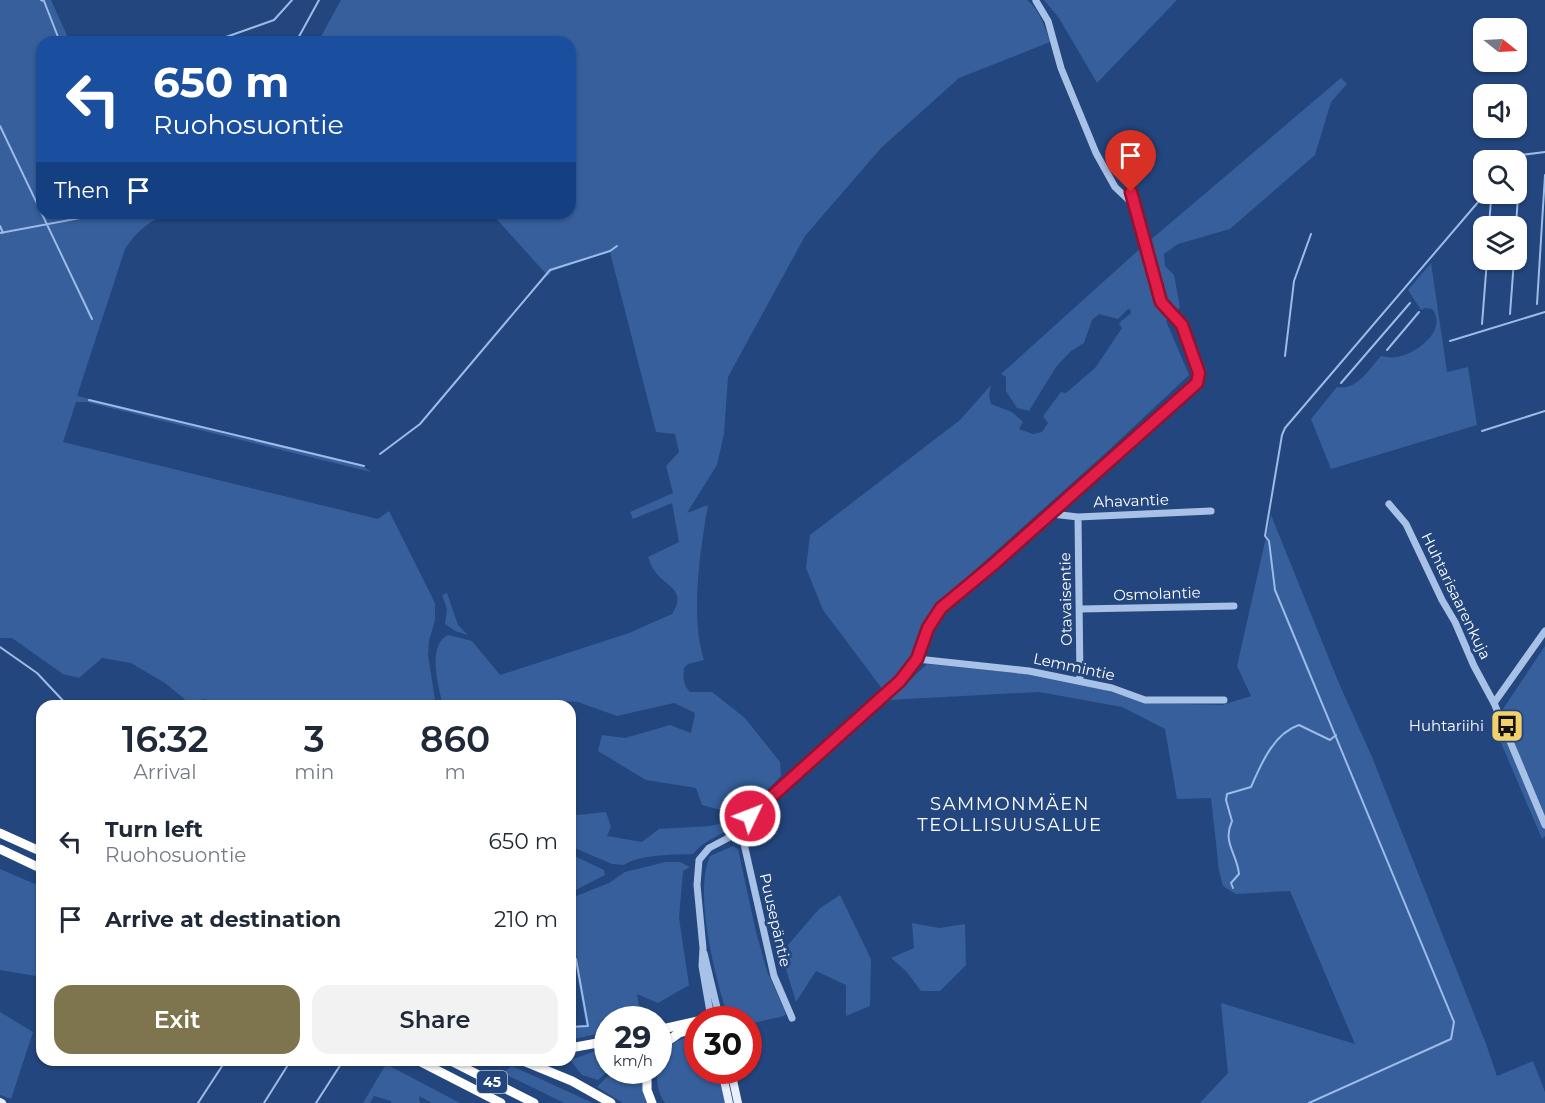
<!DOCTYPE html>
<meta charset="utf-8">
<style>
:root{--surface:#fff;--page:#f2f2f3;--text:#1f2937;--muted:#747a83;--accent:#7e754e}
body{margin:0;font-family:Montserrat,sans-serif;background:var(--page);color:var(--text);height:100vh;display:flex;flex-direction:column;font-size:22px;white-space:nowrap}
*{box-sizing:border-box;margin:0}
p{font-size:20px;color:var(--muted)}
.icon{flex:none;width:33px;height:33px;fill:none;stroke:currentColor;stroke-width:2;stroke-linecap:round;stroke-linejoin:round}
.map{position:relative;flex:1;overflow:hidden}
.drawer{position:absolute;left:36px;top:700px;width:540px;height:366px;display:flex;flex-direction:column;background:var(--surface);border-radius:18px;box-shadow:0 2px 4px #0004}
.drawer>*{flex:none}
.top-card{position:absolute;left:36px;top:36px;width:540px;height:183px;border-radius:18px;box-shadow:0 2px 4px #0004;background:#1a4fa0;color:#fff;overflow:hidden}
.needle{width:39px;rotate:108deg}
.buttons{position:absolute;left:1473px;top:18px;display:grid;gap:12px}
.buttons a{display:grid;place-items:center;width:54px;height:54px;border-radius:12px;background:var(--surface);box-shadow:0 2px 4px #0004;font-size:30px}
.speed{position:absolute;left:594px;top:1006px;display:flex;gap:12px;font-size:30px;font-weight:700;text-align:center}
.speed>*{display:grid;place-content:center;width:78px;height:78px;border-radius:50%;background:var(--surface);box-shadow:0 2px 4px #0004;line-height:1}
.speed small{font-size:15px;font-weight:400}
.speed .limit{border:9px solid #d22;background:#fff;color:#111}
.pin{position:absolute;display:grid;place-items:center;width:51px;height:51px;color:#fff;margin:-62px -26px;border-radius:50% 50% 50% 0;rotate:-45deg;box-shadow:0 0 6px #0007}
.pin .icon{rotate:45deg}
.me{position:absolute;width:66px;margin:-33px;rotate:47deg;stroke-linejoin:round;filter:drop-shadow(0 0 4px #0008)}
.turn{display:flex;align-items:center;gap:21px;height:126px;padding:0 18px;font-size:27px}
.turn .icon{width:78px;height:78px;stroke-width:2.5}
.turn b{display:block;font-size:42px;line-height:51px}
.then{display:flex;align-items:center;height:57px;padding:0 18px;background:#0003;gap:12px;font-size:22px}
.eta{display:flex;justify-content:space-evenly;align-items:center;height:102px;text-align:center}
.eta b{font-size:36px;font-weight:600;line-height:42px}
.action{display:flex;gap:12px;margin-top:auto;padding:12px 18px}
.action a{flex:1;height:69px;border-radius:18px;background:var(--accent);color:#fff;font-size:24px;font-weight:600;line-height:69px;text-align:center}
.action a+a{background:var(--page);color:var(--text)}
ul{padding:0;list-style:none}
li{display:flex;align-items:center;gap:18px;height:78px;padding:0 18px}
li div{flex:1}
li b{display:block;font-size:22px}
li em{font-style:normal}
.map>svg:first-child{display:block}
.green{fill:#365f9c}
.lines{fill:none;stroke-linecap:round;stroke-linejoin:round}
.stream{stroke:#9cbbe7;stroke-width:2}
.minor{stroke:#a8c1e6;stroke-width:7}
.major{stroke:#e9f0fd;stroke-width:8}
.highway{stroke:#fff;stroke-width:9}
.route-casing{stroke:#92132f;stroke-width:15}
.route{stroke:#e11d48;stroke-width:10}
.labels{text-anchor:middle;stroke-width:6;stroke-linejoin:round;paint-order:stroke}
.shield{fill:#23467e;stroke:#bdc8d8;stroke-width:1.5}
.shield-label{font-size:14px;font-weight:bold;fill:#fff}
.street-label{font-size:15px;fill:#fff;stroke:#23467e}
.poi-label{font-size:15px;fill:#fff;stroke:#23467e;text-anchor:end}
.quarter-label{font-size:18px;letter-spacing:1.5px;fill:#fff;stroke:#23467e}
</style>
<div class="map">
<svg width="1545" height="1103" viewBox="0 0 1545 1103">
<rect width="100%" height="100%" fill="#23467e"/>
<path class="green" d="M0,0H51L70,42H42V213H173C151,218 137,231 125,249L77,396L360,464L371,472L86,402H76L63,442L378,519L389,511L435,603V620L429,641L428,655L436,706H229L204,699L200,701L197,706H193L165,683L131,663L102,658L79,678L63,674L12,638H0Z
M341,0H1027C1040,10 1045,28 1050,42L959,78L881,148L805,236L728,377L724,434L717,465L687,513L708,505C700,551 690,616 704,660L688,664L684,668C683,678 683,685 690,692H712L745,718L780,762L781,776L737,821L732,819L728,812L702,805L696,788L646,780L598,751L602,735L625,738L670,725L691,733L695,713L674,703L617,716L578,702L563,701L559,706H537L520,703L505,706H443C439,688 426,646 448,635L472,641L500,675L629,633L672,614C688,589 665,587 654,570C651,567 650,561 648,557L679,542L672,503L633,519L630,512L673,493L666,466L679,452L675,434L656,432L610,252L552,271L548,276L491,213H570V42H318Z
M1044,0H1177L1097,83L1059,18Z
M1341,78L1347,84L1331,102L1315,155L1230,229L1178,244L1164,254L1165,266L1174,275L1180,307L1166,321L1189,375L1109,450L937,604L906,668L883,690L823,610L806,568L810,535L960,420L991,385L989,395L991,404L1012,412L1023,422L1019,429L1033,434L1042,432L1048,423L1043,416L1061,392L1066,393L1095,368L1122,328L1119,323L1131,313L1130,309L1127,310L1118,319L1099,314L1092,320L1084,343L1071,351L1056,367L1029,411L1017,408L1006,391V377L1001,374L1143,246L1153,301L1160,292L1148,242Z
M1431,263L1447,372L1468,367L1477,425L1331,469L1311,419L1337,387C1357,391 1369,369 1381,356C1386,357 1391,358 1396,357C1415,355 1449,330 1432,309L1425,308L1421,310L1408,290Z
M1271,515L1338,681L1372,757L1486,1044L1497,1076L1533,1061L1545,1092V1103H1200L1228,1073L1221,1003L1355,1044L1290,891L1236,894L1223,886L1219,871L1211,798L1177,799L1165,729L1122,707L1039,692L889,700L927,664L1049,676L1105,690L1148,703L1222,705L1251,696L1237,666Z
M447,593L458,625L468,635L455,631L445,624L447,609L442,595Z
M1545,646V836L1542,839L1493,724Z
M570,812L577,815L606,812L611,827L607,836L642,842L659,829L710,826L731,821L734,825C721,836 704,840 693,854C674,855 640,854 624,865L612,864L570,846Z
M733,846L738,849L756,932L767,971L786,1014L784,1016L749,1024L748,1020H729C716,981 693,894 710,856Z
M570,854L604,870L605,875L570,893Z
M665,862H680L690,867L683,871L679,918L689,985L658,1003L637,994L640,1013L623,1020H608L607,1029L601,1033L570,1040V1026L586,1025L573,952L570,951V902L576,896L609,883L625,872Z
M0,869L42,887V977L0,970Z
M840,895L871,959L870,1006L846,1016V985L816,971L796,1002L781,953L819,909Z
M912,923L939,928L965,924L966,965L940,991H921L906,971L891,958L914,948Z
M0,1012L33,1032L11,1099L0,1095Z
M690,1036L697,1037L698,1071H718L725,1103H665C651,1084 656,1054 677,1041C681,1039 686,1038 690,1036Z
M607,1047L608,1071L598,1080L582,1075L570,1060Z
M386,1064L460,1103H432L419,1096L420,1103H391V1101L374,1096L370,1103H363Z
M512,1066L593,1103H564L558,1100L503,1073Z
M613,1071H645L650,1103H623L597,1087Z"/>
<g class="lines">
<path class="stream" d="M41,0L44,1L60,42
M212,42L274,20L292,0
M296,42L319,0
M0,126L92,319
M1514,160L1521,155L1545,152
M0,226L3,233
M1489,226L1491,199
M1516,226L1520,165
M0,233L107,213
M1537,304L1545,175
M1510,314L1514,260
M1482,324L1487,260
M1450,341L1545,312
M1387,350L1419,312
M1285,356L1294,281L1311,234
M1341,383L1410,303
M89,400L364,466
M1482,431L1545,411
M380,454L420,424L550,270L610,251L617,246
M0,647L37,673L68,706
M1233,888L1231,883L1239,874C1237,853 1222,843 1232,821L1226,800L1227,794L1251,787C1261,764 1274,733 1299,725L1330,740L1336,735
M570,1027L588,1026L576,959
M198,1103L226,1060
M264,1103L291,1060
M316,1103L341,1064
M1309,1103L1451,1039L1454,1022L1275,590L1269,541L1265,536L1282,435L1285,428L1485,194"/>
<path class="minor" d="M1036,1L1048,21L1061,68L1096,153L1115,187L1133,204
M1389,504L1406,524L1442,600L1455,622L1474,666L1494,703L1545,825
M1052,514L1078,517L1211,511
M1078,517L1080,681
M1080,609L1234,606
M917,659L1029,671L1112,688L1145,700H1224
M1494,703L1545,631
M740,826L774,976L792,1018
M704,953L720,1020
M711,1018L702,966L703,948L697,885L699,860L709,848L728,838L760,805L900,681C918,661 918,648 929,626C941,606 959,593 977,580L1197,383L1199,373L1182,325L1161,302L1131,192"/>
<path class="major" d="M722,1071L729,1103
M731,1071L738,1103
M0,1102L2,1103"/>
<path class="highway" d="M0,833L42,852
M0,849L42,869
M702,1020L711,1018L719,1020
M658,1030L698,1021
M570,1048L608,1041
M658,1048L679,1033L698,1028
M417,1060L501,1103
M449,1060L534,1103
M521,1060L572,1081L611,1103
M647,1071V1090L652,1103"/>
</g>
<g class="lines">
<g class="route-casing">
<path id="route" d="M750,816L900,681L917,659L928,628L941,608L994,564L1197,383L1199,373L1182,325L1161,302L1131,192"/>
</g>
<use href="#route" class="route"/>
</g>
<defs>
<g id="bus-square" transform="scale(1.725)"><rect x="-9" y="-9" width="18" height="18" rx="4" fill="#f2d16a" stroke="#23467e"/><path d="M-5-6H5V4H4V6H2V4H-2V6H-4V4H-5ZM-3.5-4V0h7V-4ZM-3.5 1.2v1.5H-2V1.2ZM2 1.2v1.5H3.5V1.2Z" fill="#111"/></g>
</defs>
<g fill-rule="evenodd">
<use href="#bus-square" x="1507" y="726"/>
</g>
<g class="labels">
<rect class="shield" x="477" y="1071" width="30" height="22" rx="4.5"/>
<g class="shield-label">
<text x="492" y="1087">45</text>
</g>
<g class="street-label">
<text transform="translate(1131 501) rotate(-2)" y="5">Ahavantie</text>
<text transform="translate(1157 594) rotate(-2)" y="5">Osmolantie</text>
<text transform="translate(1456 596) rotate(64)" y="5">Huhtarisaarenkuja</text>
<text transform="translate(1066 599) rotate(-91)" y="5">Otavaisentie</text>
<text transform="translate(1074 667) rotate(12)" y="5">Lemmintie</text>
<text transform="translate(775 920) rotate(77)" y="5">Puusepäntie</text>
</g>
<g class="poi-label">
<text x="1484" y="731">Huhtariihi</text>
</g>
<g class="quarter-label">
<text x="1010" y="810">SAMMONMÄEN<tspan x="1010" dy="21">TEOLLISUUSALUE</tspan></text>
</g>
</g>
</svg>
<div class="buttons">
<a><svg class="needle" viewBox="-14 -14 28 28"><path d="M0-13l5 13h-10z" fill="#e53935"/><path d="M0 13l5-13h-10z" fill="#747a83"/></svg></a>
<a><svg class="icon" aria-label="sound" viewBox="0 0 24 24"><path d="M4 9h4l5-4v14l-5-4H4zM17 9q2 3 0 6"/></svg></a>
<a><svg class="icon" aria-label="search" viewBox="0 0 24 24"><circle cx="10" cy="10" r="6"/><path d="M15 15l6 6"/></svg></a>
<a><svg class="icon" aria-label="layers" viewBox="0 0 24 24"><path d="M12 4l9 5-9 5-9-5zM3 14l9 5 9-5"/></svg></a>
</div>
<div class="speed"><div>29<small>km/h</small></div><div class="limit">30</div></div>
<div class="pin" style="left:1131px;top:192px;background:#d93025"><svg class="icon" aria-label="arrive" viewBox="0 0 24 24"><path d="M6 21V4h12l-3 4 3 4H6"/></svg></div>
<svg class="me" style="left:750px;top:816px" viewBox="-20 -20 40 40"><circle r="17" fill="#e11d48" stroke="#fff" stroke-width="3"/><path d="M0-11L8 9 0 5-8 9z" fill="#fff"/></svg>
<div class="top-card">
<div class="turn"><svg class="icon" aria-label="left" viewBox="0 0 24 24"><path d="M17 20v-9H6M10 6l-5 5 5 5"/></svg><div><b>650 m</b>Ruohosuontie</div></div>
<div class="then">Then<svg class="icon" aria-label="arrive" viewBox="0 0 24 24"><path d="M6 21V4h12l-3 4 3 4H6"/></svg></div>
</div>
<section class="drawer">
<div class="eta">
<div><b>16:32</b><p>Arrival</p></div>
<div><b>3</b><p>min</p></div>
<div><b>860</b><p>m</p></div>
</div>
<ul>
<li><svg class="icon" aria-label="left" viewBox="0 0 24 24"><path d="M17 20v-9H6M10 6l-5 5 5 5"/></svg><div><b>Turn left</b><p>Ruohosuontie</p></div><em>650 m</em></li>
<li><svg class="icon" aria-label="arrive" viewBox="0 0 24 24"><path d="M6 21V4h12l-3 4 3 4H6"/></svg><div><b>Arrive at destination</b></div><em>210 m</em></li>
</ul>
<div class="action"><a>Exit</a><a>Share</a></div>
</section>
</div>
